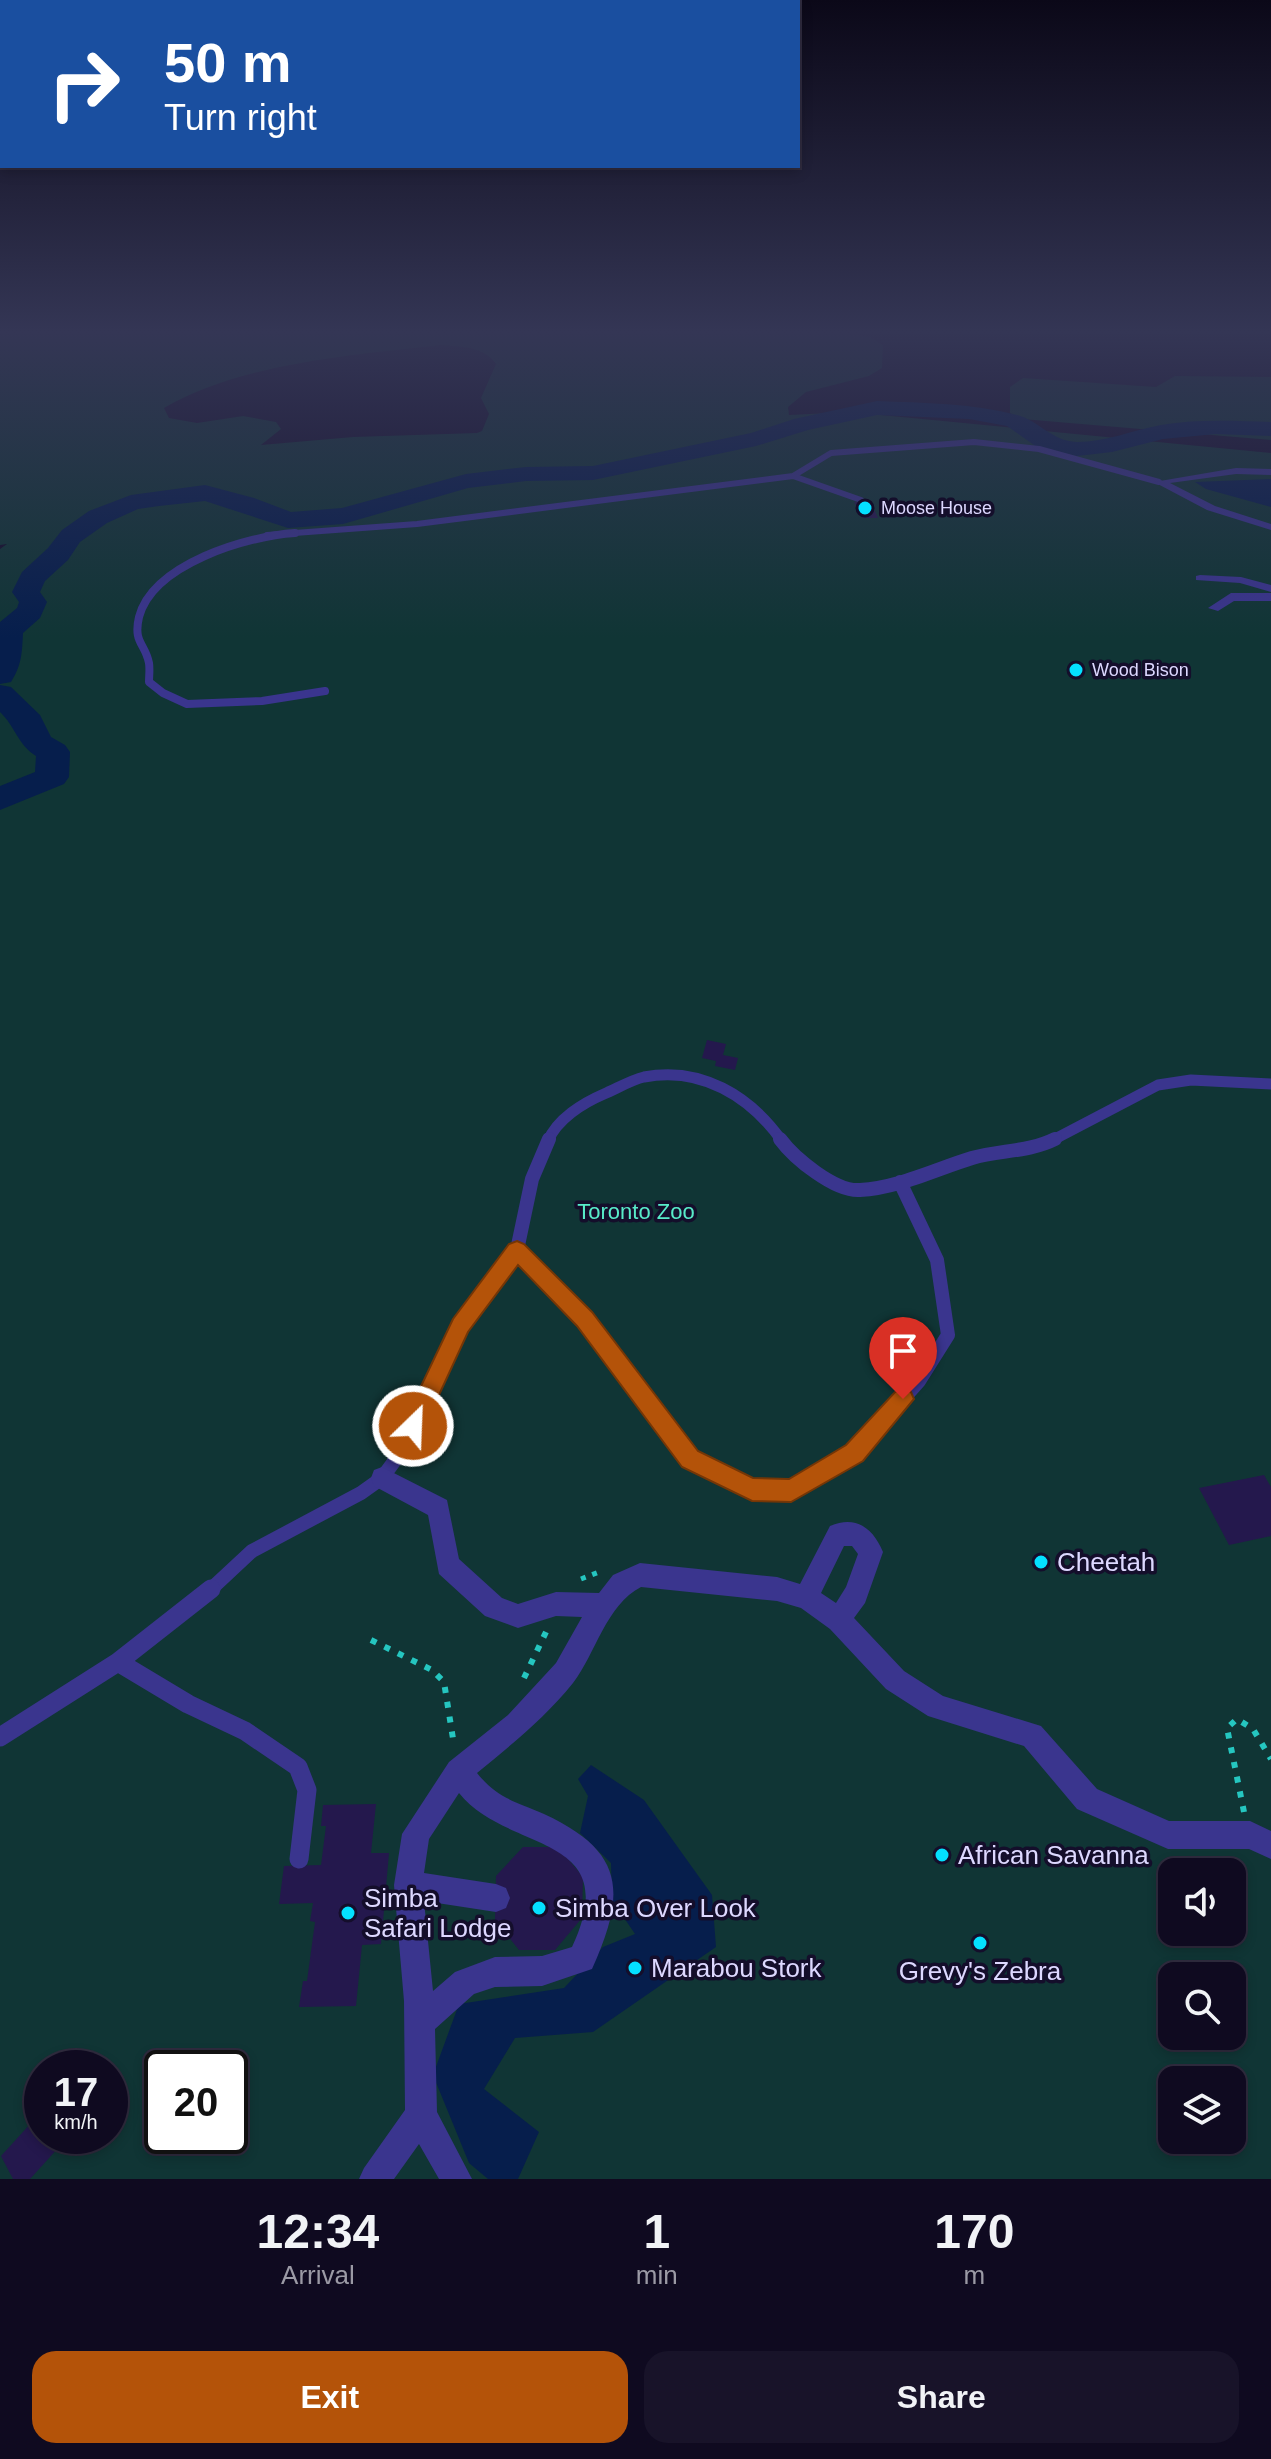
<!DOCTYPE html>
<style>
:root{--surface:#0f0a20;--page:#181329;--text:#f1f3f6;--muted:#9b9aa5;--line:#2f2b3e;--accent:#b45309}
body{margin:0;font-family:Helvetica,sans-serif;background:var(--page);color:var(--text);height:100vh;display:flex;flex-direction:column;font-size:30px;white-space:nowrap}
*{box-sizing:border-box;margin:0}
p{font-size:26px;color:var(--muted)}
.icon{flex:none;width:44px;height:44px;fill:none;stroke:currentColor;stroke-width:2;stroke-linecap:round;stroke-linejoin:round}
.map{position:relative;height:2179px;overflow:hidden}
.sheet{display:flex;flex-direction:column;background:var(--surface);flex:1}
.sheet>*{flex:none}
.banner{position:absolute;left:0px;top:0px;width:800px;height:168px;box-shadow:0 4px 12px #0003,0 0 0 2px var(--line);background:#1a4fa0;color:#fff;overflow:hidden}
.buttons{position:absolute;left:1158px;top:1858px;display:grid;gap:16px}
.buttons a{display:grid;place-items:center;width:88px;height:88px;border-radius:16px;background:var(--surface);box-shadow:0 4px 12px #0003,0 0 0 2px var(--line);font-size:40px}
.speed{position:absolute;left:24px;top:2050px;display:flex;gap:16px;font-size:40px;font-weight:700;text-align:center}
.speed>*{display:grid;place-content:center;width:104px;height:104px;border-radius:50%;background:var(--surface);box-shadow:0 4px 12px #0003,0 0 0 2px var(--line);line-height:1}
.speed small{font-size:20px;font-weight:400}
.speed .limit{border:4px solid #111;border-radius:12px;background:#fff;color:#111}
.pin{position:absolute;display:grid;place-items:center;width:68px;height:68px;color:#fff;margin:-82px -34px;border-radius:50% 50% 50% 0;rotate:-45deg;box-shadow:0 0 8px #0007}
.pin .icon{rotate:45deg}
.me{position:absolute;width:88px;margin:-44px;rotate:24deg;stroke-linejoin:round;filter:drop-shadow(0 0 6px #0008)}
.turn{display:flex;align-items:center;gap:28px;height:168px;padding:0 32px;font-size:36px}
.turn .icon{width:104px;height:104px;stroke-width:2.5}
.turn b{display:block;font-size:56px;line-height:68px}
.eta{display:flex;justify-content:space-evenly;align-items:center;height:136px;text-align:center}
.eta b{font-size:48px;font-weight:700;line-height:56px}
.primary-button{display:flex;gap:16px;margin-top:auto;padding:16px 32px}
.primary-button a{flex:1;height:92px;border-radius:24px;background:var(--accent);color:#fff;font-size:32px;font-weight:700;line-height:92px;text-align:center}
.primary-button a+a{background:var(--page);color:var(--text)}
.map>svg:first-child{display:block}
.green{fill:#103535;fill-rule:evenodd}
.water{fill:#061e4c}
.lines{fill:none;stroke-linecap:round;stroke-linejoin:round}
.river{fill:#061e4c;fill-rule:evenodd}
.building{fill:#24184d}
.path-far1{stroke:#25c6c0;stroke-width:5;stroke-dasharray:5 7;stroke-linecap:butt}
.path{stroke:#25c6c0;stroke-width:6;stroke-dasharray:6 9;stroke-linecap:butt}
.service-far4{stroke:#3a358e;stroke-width:6}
.service-far3{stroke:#3a358e;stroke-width:8}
.service-far2{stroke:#3a358e;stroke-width:11}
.service-far1{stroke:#3a358e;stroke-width:14}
.service{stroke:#3a358e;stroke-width:19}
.pedestrian{fill:#3a358e;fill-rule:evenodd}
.route{fill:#b45309;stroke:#753606;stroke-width:2}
.poi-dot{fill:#04e0ff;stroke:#140e2b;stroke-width:3}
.labels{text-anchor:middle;stroke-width:7;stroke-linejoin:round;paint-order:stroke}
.far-poi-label{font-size:18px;fill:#ddd8ff;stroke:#140e2b;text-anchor:start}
.park-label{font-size:22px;fill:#58ebc9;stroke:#140e2b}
.near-poi-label{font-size:26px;fill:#ddd8ff;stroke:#140e2b;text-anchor:start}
</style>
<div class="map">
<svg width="1271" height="2179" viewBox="0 0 1271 2179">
<rect width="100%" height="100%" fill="#140e2b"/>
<path class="green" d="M0,333H847L870,337L883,345L882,368L869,376L806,392L788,407L789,415L850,412L1271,453V2179H0V549L7,544L0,545ZM441,345C462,347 483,346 496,364L481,398L489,414L482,431L477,433L353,437L261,445L281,429L276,422L243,416L197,423L169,418L164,408C241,363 354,355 441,345ZM1172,1872H1232V1932H1172ZM1172,1976H1232V2036H1172ZM42,2068H110V2136H42ZM162,2068H230V2136H162ZM1172,2080H1232V2140H1172Z
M1175,376L1271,377V440L1022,419L1010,413V387L1023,378L1156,387Z"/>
<path class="water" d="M1271,479V507L1206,489L1195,482Z
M591,1765L644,1800L712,1895L716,1947L593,2032L515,2038L484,2089L539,2132L518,2179H488L469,2163L433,2075L459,2004L564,1988L603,1947L635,1934L612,1900L611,1863L580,1833L588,1796L578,1779Z"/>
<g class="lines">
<path class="river" d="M877,401C924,403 971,403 1017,415C1040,421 1051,441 1077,442C1106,442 1133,430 1161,425C1197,419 1234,421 1271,422V436L1216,434L1163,439L1112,452L1077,456L1041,450L1007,426L969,419L877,415L808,430L756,446L593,480L526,481L468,488L343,524L288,528L205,501L159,506L138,509L107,523L80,542L68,560L45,581L40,592L47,602L40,618L23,633C22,652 22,665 11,682L0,684V622L17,608L19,602L12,592L22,572L48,548L62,530L89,511L131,495L205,485L254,498L291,512L342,508L466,474L526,467L593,466L751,433L794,419Z
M0,685L11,687L40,715L51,737L65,745L70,752L69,777L64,784L0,810V786L35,772L36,756C18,745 15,726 0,712Z"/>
</g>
<path class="building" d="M870,501L878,518H863L854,502Z
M707,1040L726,1044L723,1055L738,1058L735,1070L715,1066L716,1061L702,1058Z
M1264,1475L1271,1487V1536L1229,1545L1199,1488Z
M376,1804L371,1853H389L381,1944L362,1945L356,2006L299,2007L303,1981H307L315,1922L310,1921L313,1903L279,1904L284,1866L321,1865L326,1826H321L323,1805Z
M523,1847H558L583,1877L582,1918L555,1950H519L495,1920L496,1876Z
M42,2111V2136H69L30,2179H13L1,2156Z"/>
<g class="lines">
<path class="path-far1" d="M581,1579L599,1572"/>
<path class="path" d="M371,1640L432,1670L444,1682L454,1745
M524,1678L546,1632
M1244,1812L1227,1728L1237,1719L1253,1729L1271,1759"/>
<path class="service-far4" d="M793,476L861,500
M267,535L417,524L793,476L831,453L974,442L1039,449L1159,482"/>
<path class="service-far3" d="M295,533C247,536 153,564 139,617C133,643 145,643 149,663C150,669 149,676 149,682L163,693L187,704L262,701L325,691"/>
<path class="service-far2" d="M548,1141C557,1119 583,1103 604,1094C616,1089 631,1080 644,1077C701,1066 750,1096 782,1141
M1051,1141L1158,1085L1191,1080L1271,1084"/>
<path class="service-far1" d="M780,1139C794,1158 835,1192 860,1190C898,1188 936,1169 972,1158C1000,1150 1029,1152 1055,1139
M517,1250L585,1319L690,1459L752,1489L791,1491L855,1453L919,1381L948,1335L937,1260L900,1182
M209,1591L252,1551L361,1493L382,1478L404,1448L460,1325L517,1250L532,1179L549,1139"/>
<path class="service" d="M118,1662L188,1704L245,1731L298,1767L307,1790L299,1859
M0,1737L118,1662L211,1589"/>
<path class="pedestrian" d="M1236,468L1271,469V475L1236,474L1170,483L1215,506L1271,524V530L1207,510L1154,482Z
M1200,575L1241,577L1271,585V592L1240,583L1196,580V576Z
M1271,593V601H1234L1218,611L1208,608L1231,593Z
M382,1467L447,1500L459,1559L502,1598L518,1604L556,1592L599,1593L613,1575L640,1563L777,1577L800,1584L830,1526C856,1515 873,1528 883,1552L865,1603L854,1618L904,1671L943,1696L1041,1726L1097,1789L1169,1821H1250L1271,1831V1859L1249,1849H1168L1077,1809L1024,1746L928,1716L886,1689L830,1629L801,1608L777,1601L641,1587C606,1605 596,1653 573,1683C545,1718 511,1745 477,1773C498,1799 515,1801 544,1814C626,1852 626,1893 592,1969L542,1986L495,1987L474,1994L435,2029L437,2112L472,2179H439L419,2144L394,2179H359L364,2168L405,2110L404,2001L394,1885L402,1834L449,1762L508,1715L556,1663L582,1617L556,1616L518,1628L485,1616L439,1574L428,1515L374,1486L371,1478L374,1470ZM844,1546H852L858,1554L846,1587L836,1603L821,1593ZM459,1793C507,1854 626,1831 572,1947L542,1956L495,1957L455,1972L433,1991L424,1901L496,1912L506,1908L510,1898L506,1888L496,1884L424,1873L429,1839Z"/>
</g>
<linearGradient id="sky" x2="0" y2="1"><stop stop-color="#0b0818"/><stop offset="0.52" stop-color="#343655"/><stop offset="1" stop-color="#343655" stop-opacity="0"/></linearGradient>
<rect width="1271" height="638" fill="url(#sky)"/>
<path class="route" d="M517,1241L524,1244L592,1312L698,1451L753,1478L789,1479L846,1445L895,1392L903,1389L911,1392L914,1399L863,1461L791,1502L752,1501L682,1467L577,1326L518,1265L468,1332L421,1434L413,1437L405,1434L402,1426L453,1319L509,1244Z"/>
<g class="poi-dot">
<circle cx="865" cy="508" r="8"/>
<circle cx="1076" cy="670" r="8"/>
<circle cx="1041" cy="1562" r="8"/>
<circle cx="942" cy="1855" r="8"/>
<circle cx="539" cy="1908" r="8"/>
<circle cx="348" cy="1913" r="8"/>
<circle cx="980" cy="1943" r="8"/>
<circle cx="635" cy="1968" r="8"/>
</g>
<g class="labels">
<g class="far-poi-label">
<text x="881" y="514">Moose House</text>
<text x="1092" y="676">Wood Bison</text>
</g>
<g class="park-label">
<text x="636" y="1219">Toronto Zoo</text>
</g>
<g class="near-poi-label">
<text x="1057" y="1571">Cheetah</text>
<text x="958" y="1864">African Savanna</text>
<text x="364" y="1907">Simba<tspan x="364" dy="30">Safari Lodge</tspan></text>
<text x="555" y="1917">Simba Over Look</text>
<text x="651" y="1977">Marabou Stork</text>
<text x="980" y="1980" text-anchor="middle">Grevy's Zebra</text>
</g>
</g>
</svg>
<div class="buttons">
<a><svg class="icon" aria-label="sound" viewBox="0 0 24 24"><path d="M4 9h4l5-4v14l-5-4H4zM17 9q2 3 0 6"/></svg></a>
<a><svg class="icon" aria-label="search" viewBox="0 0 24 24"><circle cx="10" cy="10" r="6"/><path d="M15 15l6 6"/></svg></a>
<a><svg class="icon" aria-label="layers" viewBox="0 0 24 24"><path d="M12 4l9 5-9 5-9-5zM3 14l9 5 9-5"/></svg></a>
</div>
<div class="speed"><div>17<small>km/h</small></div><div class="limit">20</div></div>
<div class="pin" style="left:903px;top:1399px;background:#d93025"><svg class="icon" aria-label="arrive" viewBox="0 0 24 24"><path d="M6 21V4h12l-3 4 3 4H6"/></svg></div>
<svg class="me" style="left:413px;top:1426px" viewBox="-20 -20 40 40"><circle r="17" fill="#b45309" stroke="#fff" stroke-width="3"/><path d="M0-11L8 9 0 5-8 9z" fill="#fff"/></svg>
<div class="banner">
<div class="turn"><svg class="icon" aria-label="right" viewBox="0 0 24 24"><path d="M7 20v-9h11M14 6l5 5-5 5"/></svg><div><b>50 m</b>Turn right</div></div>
</div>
</div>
<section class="sheet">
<div class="eta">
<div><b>12:34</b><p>Arrival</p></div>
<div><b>1</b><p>min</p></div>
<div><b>170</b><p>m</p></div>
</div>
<div class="primary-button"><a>Exit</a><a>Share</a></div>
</section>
